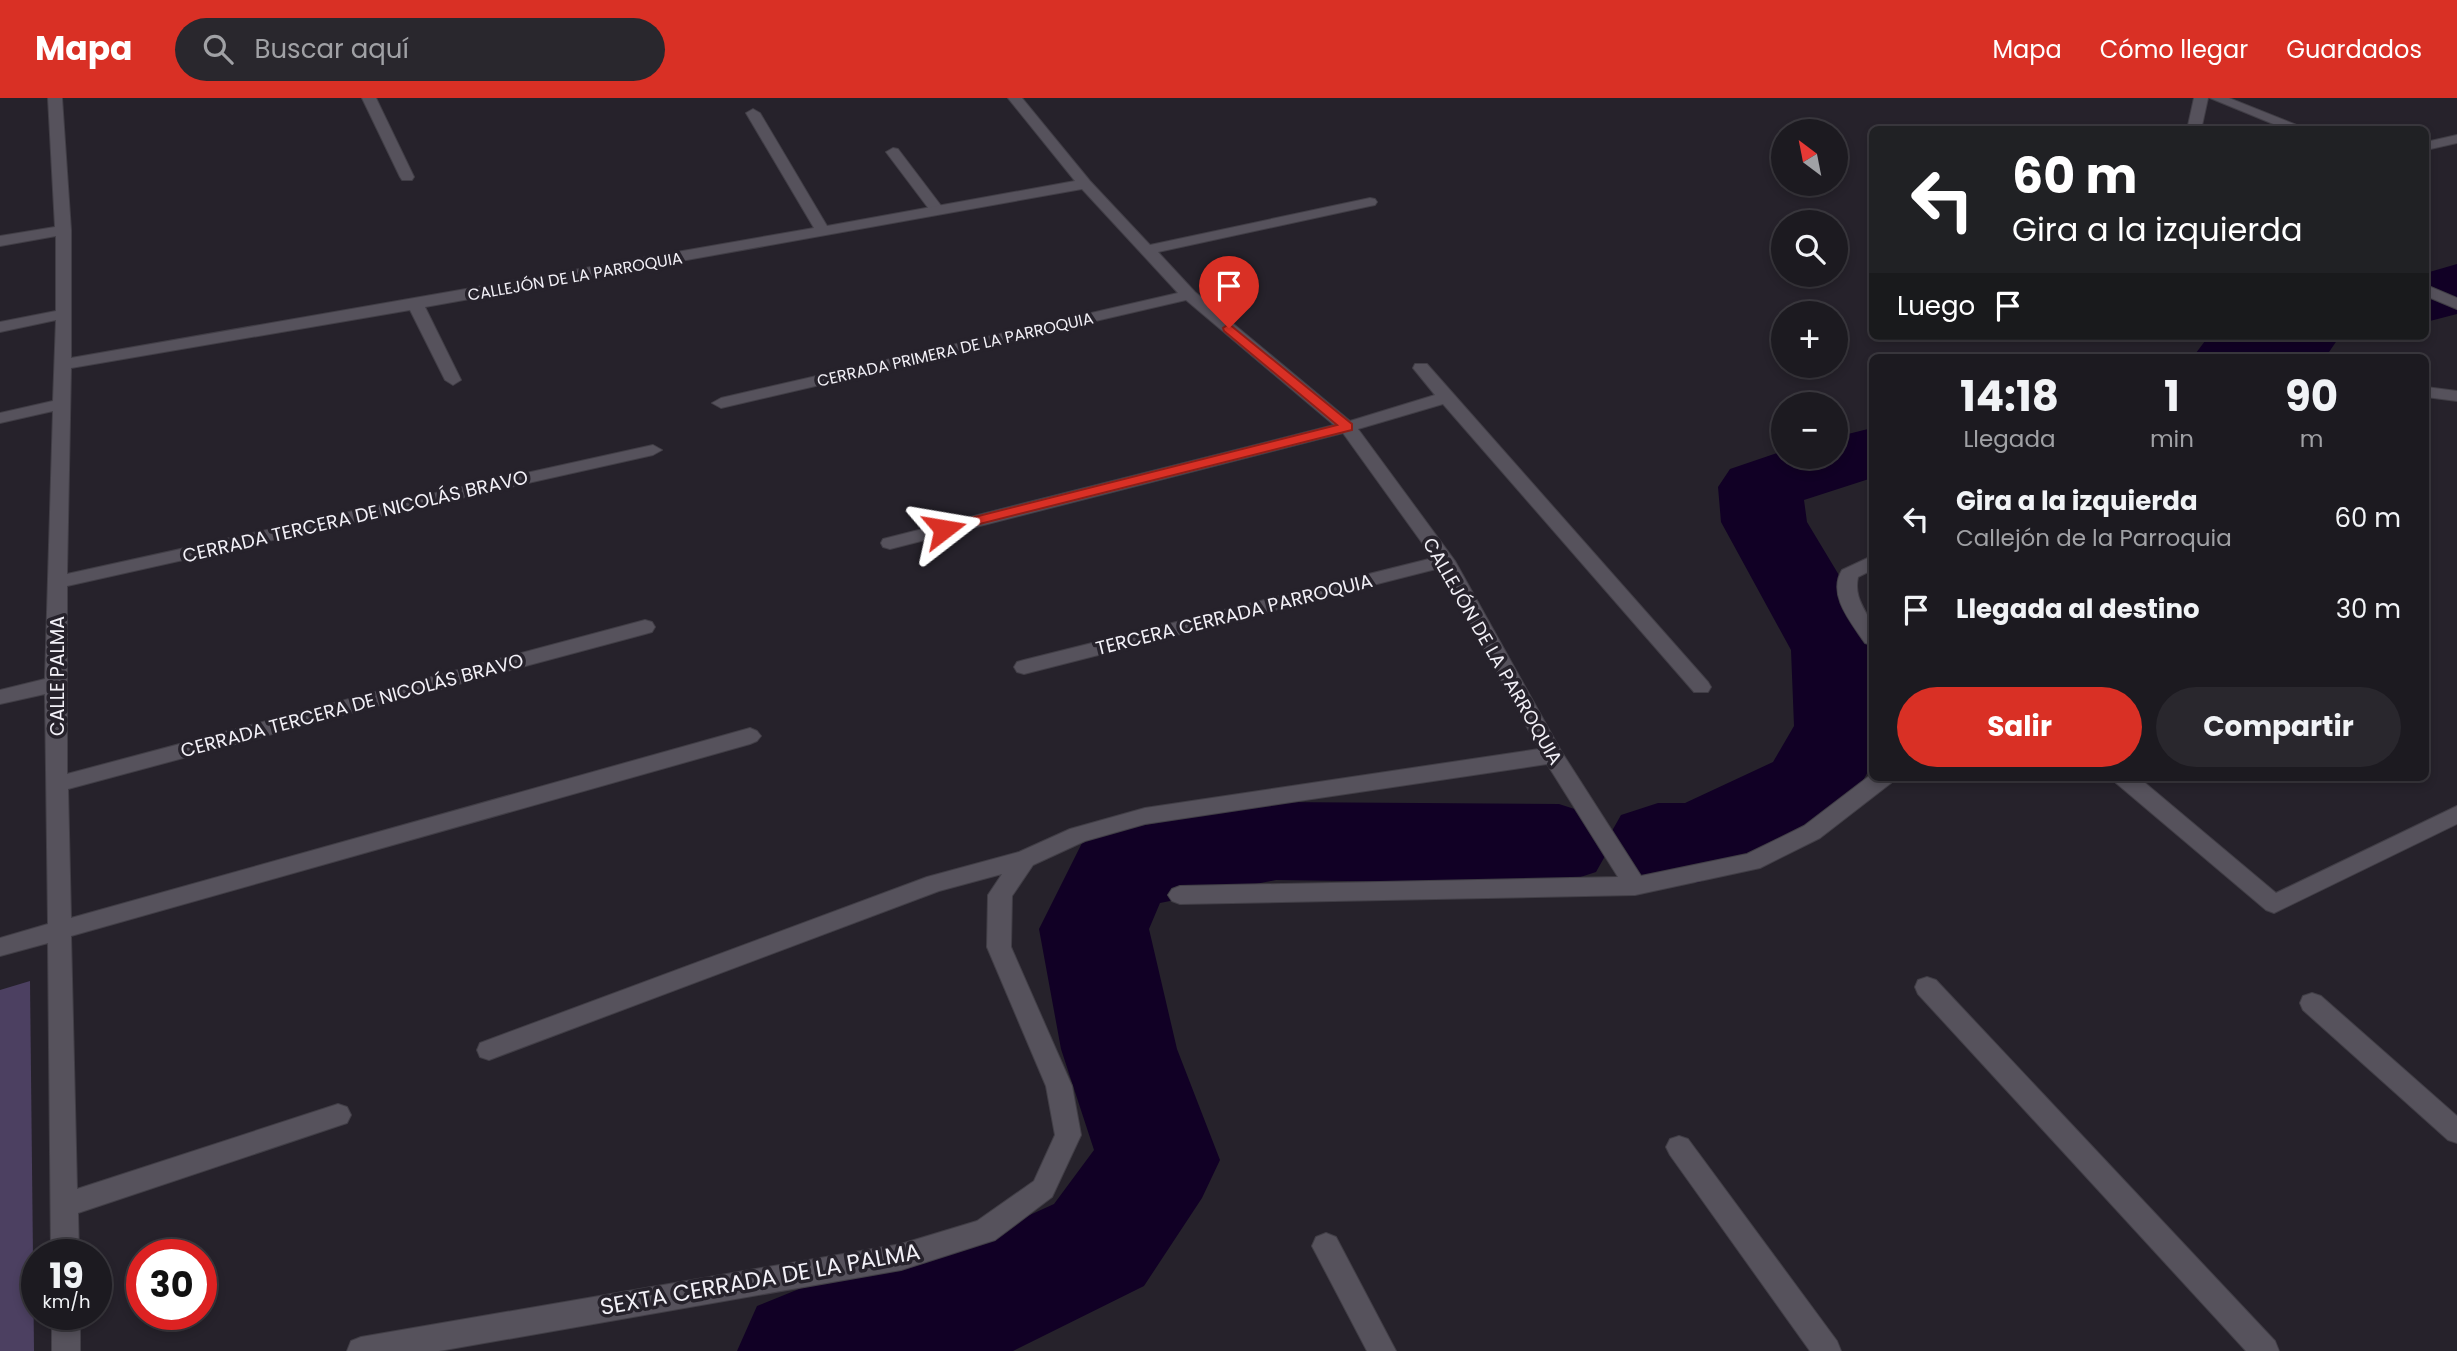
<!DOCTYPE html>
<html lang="es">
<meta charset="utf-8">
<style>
:root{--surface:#1c1a20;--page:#29272d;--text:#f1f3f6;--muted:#a0a1a5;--line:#3a383e;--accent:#d93025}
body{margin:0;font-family:Poppins,sans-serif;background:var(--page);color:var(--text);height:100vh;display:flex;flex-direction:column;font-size:26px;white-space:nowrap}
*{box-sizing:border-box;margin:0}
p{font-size:23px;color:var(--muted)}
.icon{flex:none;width:38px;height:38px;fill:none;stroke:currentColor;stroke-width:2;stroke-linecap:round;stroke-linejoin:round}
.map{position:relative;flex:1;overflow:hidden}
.drawer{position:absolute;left:1869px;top:256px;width:560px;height:427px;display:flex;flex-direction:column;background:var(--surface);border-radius:10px;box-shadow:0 4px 10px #0003,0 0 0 2px var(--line)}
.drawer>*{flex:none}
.guide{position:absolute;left:1869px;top:28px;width:560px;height:214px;border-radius:10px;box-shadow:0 4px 10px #0003,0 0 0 2px var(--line);background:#202124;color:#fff;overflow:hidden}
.needle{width:46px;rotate:328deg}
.controls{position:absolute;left:1771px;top:21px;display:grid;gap:14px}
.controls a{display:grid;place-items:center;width:77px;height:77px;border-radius:50%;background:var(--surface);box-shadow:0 4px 10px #0003,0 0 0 2px var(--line);font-size:35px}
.speed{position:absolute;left:21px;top:1141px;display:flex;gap:14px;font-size:35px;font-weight:700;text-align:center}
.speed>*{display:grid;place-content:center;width:91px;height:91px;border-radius:50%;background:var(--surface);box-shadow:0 4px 10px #0003,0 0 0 2px var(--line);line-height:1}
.speed small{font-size:18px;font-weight:400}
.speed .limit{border:10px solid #d22;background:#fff;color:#111}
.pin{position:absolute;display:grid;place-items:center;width:60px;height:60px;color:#fff;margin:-72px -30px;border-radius:50% 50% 50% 0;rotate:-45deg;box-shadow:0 0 7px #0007}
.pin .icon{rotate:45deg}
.me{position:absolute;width:77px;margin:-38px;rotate:76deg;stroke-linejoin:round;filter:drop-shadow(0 0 5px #0008)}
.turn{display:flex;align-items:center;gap:24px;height:147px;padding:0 28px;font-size:32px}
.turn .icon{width:91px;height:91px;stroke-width:2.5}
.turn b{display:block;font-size:49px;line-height:60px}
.then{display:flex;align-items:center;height:66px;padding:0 28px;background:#0003;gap:14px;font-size:26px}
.eta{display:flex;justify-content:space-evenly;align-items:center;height:119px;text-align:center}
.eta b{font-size:42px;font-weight:700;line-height:49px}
.button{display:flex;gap:14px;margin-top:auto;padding:14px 28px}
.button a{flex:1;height:80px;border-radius:42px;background:var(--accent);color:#fff;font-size:28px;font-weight:700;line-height:80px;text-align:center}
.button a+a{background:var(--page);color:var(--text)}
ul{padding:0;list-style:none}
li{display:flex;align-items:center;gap:21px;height:91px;padding:0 28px}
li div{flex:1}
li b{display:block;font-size:26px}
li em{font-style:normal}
header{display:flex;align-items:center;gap:42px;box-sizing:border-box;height:98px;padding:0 35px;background:var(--accent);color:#fff}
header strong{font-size:33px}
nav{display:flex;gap:38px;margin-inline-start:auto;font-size:24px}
.search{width:490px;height:63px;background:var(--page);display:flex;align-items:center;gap:18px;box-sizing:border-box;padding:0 24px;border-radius:38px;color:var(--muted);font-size:26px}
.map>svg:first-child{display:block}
.green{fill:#4c4061}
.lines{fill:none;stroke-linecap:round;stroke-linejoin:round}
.river{fill:#110025;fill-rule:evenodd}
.lane-casing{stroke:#413e46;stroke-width:2}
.street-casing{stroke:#413e46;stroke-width:2}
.lane{fill:#56525c;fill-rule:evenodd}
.street{fill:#56525c;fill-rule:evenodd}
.route{fill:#d93025;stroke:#8d1f18;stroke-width:2}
.labels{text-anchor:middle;stroke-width:7;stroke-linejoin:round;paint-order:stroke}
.far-street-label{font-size:16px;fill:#f2f0f7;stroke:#26222b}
.street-label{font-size:19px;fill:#f2f0f7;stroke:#26222b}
.near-street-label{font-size:23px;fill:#f2f0f7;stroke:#26222b}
</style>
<header>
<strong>Mapa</strong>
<div class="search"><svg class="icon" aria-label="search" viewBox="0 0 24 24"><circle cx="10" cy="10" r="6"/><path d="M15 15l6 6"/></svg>Buscar aquí</div>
<nav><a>Mapa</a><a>Cómo llegar</a><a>Guardados</a></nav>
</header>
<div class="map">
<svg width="2457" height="1253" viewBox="0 0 2457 1253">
<rect width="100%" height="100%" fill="#26222b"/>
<path class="green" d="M30,883L34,1253H0V892Z"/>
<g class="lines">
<path class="river" d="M2457,166V216L2426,224V175Z
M2220,238H2340L2329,254L2313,259H2193L2205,243Z
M1872,330V380L1804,402L1807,424L1872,532V666L1845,716L1734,773L1697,785H1658L1621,773L1609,751L1596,774L1559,786L1276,782L1160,805L1149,831L1177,951L1220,1062L1202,1100L1144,1188L1013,1253H737L757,1208L804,1189L919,1167L1054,1106L1094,1052L1061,951L1039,831L1083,743L1121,731L1276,704L1559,706L1596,718L1608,740L1621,717L1658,705H1685L1773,664L1794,628L1791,552L1721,424L1718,389L1730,371L1783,353V359H1836V339Z"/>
<g class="lane-casing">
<path id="lane" d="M893,50L898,51L942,109L944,112L942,115H932L886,54Z
M2113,679H2138L2276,795L2457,708V726L2274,815L2266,812L2116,685Z"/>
</g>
<g class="street-casing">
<path id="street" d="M48,0H62L71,132V260L814,130L746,15L753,11L760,15L827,128L1075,83L1008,0H1022L1090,83L1150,147L1370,100L1375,101L1377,104L1375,107L1370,108L1158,154L1195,194L1350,323L1435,297L1413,270L1415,266H1427L1708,584L1711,589L1708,594H1694L1443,306L1358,331L1455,463L1561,653L1641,778L1747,756L1804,728L1872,676V679H1894L1891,685L1820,740L1760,770L1635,797L1180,806L1172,803L1168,797L1172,791L1180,788L1618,779L1547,666L1145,726L1085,743L1033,767L1012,798L1011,849L1072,988L1081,1037L1052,1099L995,1142L901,1172L439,1253H347L351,1243L361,1239L901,1146L977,1123L1034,1083L1055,1037L1046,988L987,849L988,797L1002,776L939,793L489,962L480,959L477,952L480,945L927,779L1019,754L1070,731L1145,710L1539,651L1440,470L1024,576L1017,574L1014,569L1017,564L1024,562L1433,460L1343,335L890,451L883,449L881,445L883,441L1334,327L1186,202L721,310L712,305L721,300L1178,195L1082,91L425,209L461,282L453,287L445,282L410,212L71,270L67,476L653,347L662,352L653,357L67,488V676L645,522L652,524L655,529L652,534L645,536L68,691L71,820L750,630L757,633L761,638L757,643L750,646L71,838L77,1091L338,1006L347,1009L351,1017L347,1025L338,1028L78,1115L79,1157H51L48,845L0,858V840L48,826L45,596L0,606V592L45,581L53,313L0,325V315L53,303L56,222L0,234V224L56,213V138L0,148V138L55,129Z
M362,0H376L414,79L412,82H402L400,79Z
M2194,0H2208L2201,32H2187Z
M2210,0H2229L2309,32H2288Z
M2457,37V45L2426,52V44Z
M2426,187L2457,200V211L2426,198Z
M2426,289L2457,293V303L2426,299Z
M1872,458V472L1858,479C1854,498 1863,508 1871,524C1874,530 1873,540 1872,547L1865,545C1851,524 1827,497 1842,472Z
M1927,879L1936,882L2275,1243L2279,1253H2246L1918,896L1915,889L1918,882Z
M2312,895L2321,898L2457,1018V1045L2448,1042L2303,912L2300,905L2303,898Z
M1679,1038L1688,1041L1837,1243L1841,1253H1810L1670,1057L1666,1049L1670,1041Z
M1326,1135L1336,1139L1396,1253H1367L1312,1148L1316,1139Z
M52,1216H80V1253H52Z"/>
</g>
<use href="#lane" class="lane"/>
<use href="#street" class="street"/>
</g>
<path class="route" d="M1229,226L1352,326V332L944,435L939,434V428L1337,327L1224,233L1223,230Z"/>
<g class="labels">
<g class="far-street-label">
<text transform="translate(575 178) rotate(-10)" y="6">CALLEJÓN DE LA PARROQUIA</text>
<text transform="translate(955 251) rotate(-13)" y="6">CERRADA PRIMERA DE LA PARROQUIA</text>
</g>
<g class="street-label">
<text transform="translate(355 418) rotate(-13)" y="7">CERRADA TERCERA DE NICOLÁS BRAVO</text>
<text transform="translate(1234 516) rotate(-14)" y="7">TERCERA CERRADA PARROQUIA</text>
<text transform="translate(1493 553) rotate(60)" y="7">CALLEJÓN DE LA PARROQUIA</text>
<text transform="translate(57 578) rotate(-90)" y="7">CALLE PALMA</text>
<text transform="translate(352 607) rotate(-15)" y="7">CERRADA TERCERA DE NICOLÁS BRAVO</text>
</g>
<g class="near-street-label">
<text transform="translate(760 1181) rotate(-10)" y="8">SEXTA CERRADA DE LA PALMA</text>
</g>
</g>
</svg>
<div class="controls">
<a><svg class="needle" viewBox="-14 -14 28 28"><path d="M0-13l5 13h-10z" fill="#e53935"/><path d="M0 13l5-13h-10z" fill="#a0a1a5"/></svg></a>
<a><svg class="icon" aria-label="search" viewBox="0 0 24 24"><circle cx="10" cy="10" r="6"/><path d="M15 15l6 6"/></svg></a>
<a>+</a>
<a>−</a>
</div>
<div class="speed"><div>19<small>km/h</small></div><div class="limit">30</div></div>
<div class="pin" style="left:1229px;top:230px;background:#d93025"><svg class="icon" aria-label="arrive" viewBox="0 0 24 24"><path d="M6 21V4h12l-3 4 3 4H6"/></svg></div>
<svg class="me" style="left:944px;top:431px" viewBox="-20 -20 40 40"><path d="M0-17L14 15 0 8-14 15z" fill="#d93025" stroke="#fff" stroke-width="4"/></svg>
<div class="guide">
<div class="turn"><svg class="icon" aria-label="left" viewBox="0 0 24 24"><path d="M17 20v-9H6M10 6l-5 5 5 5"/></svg><div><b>60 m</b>Gira a la izquierda</div></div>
<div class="then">Luego<svg class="icon" aria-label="arrive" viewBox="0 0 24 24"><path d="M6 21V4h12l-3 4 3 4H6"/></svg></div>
</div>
<section class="drawer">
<div class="eta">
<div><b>14:18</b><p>Llegada</p></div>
<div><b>1</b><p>min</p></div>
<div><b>90</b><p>m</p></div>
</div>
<ul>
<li><svg class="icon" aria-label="left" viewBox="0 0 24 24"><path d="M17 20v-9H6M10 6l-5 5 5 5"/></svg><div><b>Gira a la izquierda</b><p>Callejón de la Parroquia</p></div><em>60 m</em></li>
<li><svg class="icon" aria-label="arrive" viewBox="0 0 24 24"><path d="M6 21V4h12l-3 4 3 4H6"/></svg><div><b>Llegada al destino</b></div><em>30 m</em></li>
</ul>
<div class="button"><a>Salir</a><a>Compartir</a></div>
</section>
</div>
